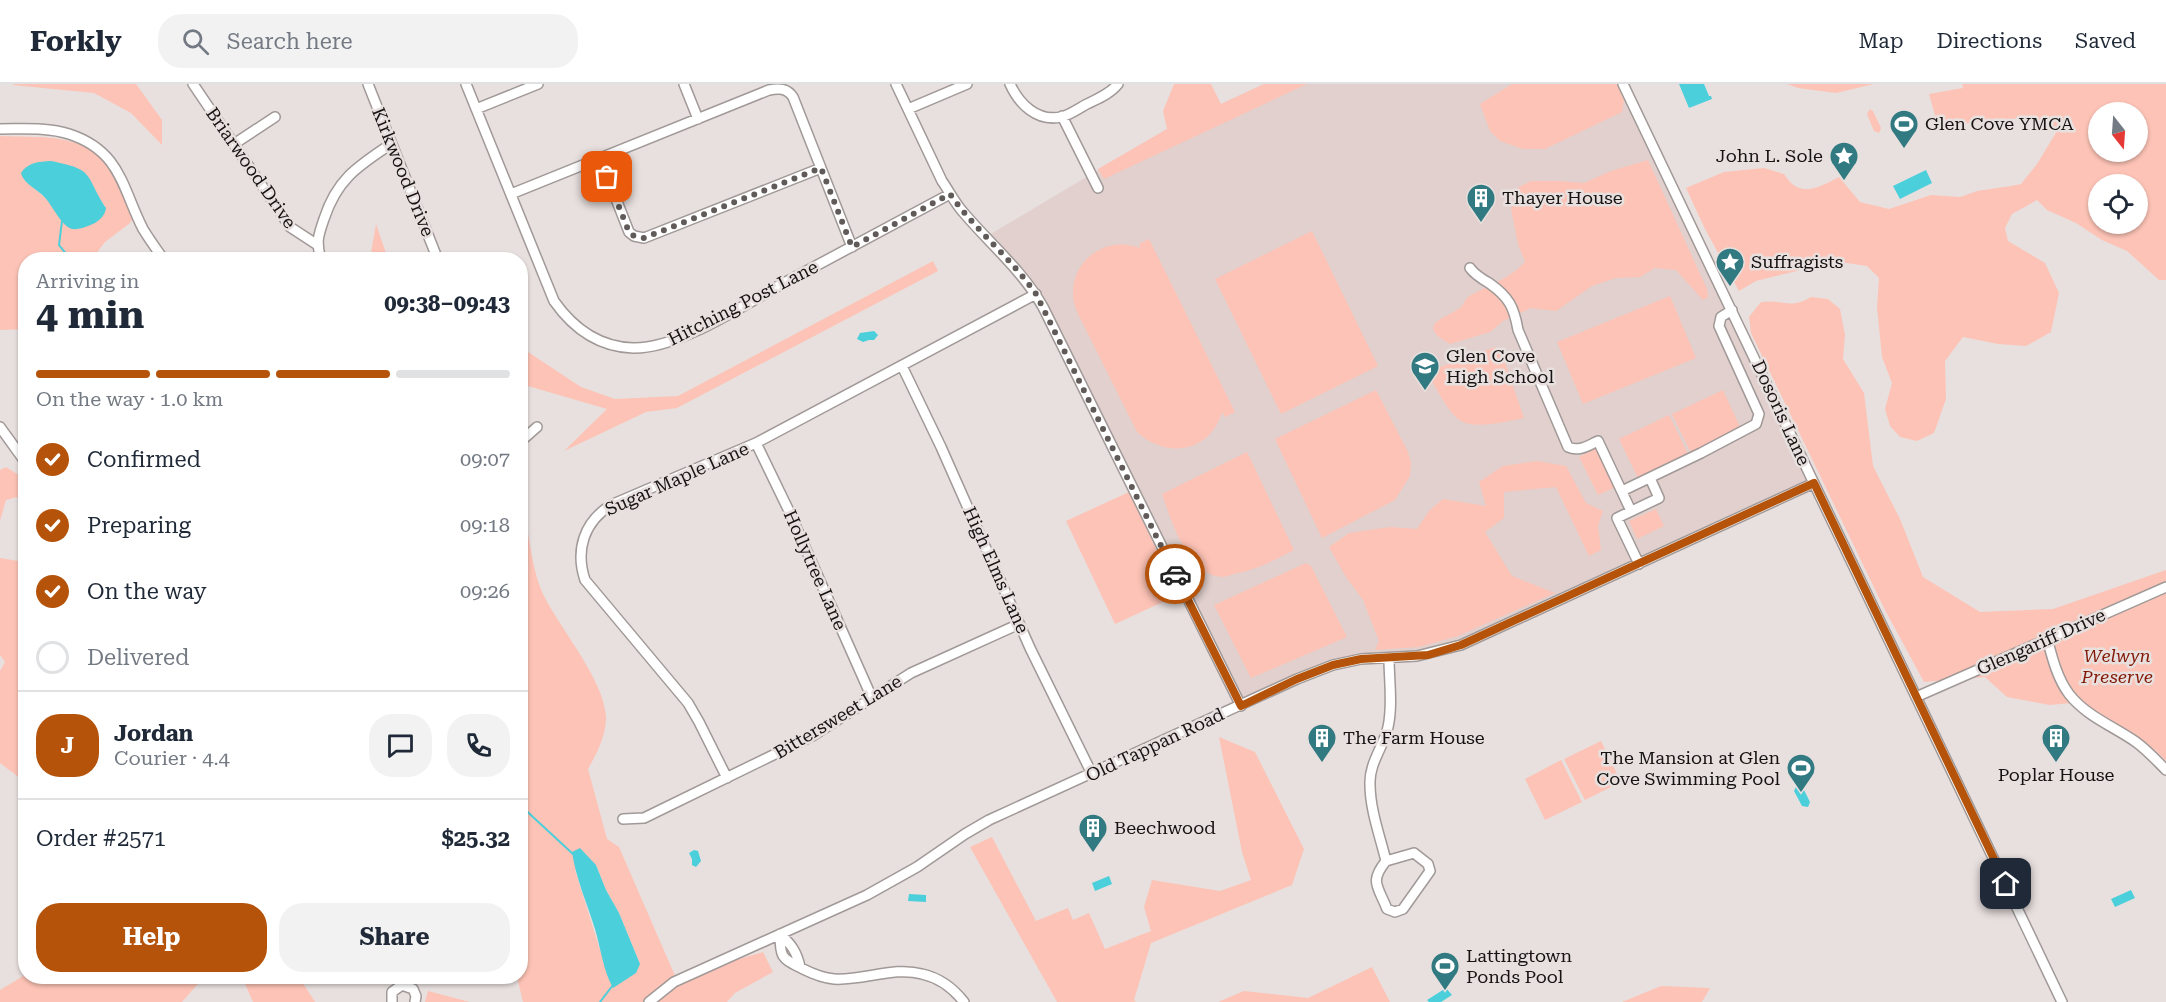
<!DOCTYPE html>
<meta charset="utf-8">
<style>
body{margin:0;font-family:"Roboto Serif",serif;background:#f2f2f3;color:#1f2937;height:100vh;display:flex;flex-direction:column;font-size:22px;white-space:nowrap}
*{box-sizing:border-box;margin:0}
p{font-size:20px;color:#747a83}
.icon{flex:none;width:33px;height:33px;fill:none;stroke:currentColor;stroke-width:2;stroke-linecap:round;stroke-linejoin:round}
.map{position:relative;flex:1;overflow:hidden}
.sheet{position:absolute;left:18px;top:168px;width:510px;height:732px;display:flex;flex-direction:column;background:#fff;border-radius:24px;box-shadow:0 2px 4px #0004}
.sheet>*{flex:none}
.needle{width:39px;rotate:163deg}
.buttons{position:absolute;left:2088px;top:18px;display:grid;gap:12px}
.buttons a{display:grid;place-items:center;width:60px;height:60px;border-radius:50%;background:#fff;box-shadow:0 2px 4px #0004;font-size:30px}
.pin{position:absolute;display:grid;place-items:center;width:51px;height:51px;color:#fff;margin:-26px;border-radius:12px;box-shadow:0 3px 9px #0006}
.courier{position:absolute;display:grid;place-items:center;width:60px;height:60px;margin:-30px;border:4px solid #b45309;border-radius:50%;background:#fff;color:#222;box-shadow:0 2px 8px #0007}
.summary em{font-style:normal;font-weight:700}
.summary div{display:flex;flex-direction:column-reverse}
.summary{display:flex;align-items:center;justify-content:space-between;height:102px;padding:0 18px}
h1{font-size:39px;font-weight:700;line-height:45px}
.bar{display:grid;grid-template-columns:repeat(4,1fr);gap:9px 6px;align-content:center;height:72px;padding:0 18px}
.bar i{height:8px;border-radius:4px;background:#e0e1e3}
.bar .active{background:#b45309}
.bar p{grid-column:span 4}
.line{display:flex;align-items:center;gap:15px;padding:0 18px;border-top:2px solid #e0e1e3}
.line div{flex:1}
.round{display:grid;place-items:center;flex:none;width:63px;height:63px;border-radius:24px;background:#f2f2f3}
ol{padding:0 18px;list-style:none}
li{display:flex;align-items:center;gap:18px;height:66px}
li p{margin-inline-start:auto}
li .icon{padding:6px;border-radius:50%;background:#b45309;color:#fff;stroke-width:4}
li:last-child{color:#747a83}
li i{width:33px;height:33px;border:3px solid #e0e1e3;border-radius:50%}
.cta{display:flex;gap:12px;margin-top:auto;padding:12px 18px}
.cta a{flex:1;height:69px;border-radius:24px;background:#b45309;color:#fff;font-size:24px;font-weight:700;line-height:69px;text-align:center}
.cta a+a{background:#f2f2f3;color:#1f2937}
header{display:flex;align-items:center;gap:36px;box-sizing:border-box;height:84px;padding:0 30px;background:#fff;border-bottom:2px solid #e0e1e3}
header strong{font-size:28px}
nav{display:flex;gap:33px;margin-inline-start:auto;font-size:21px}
.search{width:420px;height:54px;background:#f2f2f3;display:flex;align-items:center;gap:15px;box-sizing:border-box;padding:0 21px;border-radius:24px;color:#747a83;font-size:22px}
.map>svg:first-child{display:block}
.built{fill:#e1d0cd}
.green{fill:#fdc3b6;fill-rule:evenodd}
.water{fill:#4bcfdb}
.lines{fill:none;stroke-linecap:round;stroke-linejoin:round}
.stream{stroke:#4bcfdb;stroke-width:2}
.minor-casing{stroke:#a09997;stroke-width:12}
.minor{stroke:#fff;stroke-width:9}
.done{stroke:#605b59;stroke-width:6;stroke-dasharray:0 10.8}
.route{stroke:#b45309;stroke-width:8}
.labels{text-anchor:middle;stroke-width:5;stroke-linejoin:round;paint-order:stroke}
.poi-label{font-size:18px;fill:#161312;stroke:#e8e0de;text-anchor:start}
.street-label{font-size:18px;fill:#161312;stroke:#e8e0de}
.park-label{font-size:18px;font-style:italic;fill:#821805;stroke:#e8e0de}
</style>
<header>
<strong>Forkly</strong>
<div class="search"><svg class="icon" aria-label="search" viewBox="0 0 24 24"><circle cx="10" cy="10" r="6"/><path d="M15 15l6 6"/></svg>Search here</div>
<nav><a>Map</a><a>Directions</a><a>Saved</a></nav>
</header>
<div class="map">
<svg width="2166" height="918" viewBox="0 0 2166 918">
<rect width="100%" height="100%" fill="#e8e0de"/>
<!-- built -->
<path class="built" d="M 1264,0 L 1617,0 L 1809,398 L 1459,558 L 1420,570 L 1336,576 L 1242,617 L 1037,209 L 989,151 L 1167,45 Z"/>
<!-- green -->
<path class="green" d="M 15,0 L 136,0 L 162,36 L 162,61 L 131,29 L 94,9 L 12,1 Z
M 1174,0 L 1211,0 L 1221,20 L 1264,0 L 1307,0 L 1104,95 L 1098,85 L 1167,45 L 1163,27 Z
M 1512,0 L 1617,0 L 1624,15 L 1622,28 L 1545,65 L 1523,65 L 1500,57 L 1490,47 L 1480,20 Z
M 1787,0 L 1874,0 L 1836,9 L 1798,4 Z
M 1962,0 L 2166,0 L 2166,196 L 2159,196 L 2127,167 L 2102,156 L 2076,139 L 2047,126 L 2037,116 L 2012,130 L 2005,144 L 2008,157 L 2045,179 L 2059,209 L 2051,248 L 2026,262 L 1998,260 L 1963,253 L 1945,277 L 1946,315 L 1934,349 L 1917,357 L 1900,353 L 1890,342 L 1885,325 L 1892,299 L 1882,273 L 1877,223 L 1879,194 L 1867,182 L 1819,175 L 1805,185 L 1756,197 L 1739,207 L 1705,145 L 1686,104 L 1724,88 L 1764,84 L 1784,90 C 1799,115 1818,104 1839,93 L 1860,118 L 1889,125 L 1931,111 L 1960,113 L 1977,107 L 2011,102 L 2021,100 L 2037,80 L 2057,47 L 2022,34 L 1938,42 L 1929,10 L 1963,4 ZM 2098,28 L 2138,28 L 2138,68 L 2098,68 ZM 2098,100 L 2138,100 L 2138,140 L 2098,140 Z
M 1870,25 L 1873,27 L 1881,44 L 1879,49 L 1874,47 L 1867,30 Z
M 0,52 C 52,54 91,47 120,100 C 126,110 129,123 133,134 L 130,139 L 105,158 L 92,175 L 26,176 L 25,245 L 0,246 ZM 23,95 L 102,118 L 106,124 L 62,137 L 47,115 Z
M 1648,76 L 1707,205 L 1708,213 L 1703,216 L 1676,186 L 1655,184 L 1640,193 L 1616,194 L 1592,202 L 1556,227 L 1531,224 L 1503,237 L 1490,248 L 1450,260 C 1414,240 1445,235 1460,224 C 1463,221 1465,216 1468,213 C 1473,209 1480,207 1485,204 C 1500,196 1513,191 1525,178 L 1518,160 L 1511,125 L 1517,104 L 1531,97 L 1560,97 L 1584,99 L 1611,87 Z
M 376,140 L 388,175 L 370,175 Z
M 1312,147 L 1378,282 L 1281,330 L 1215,195 Z
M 1149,155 L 1235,328 L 1225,333 L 1222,328 C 1210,369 1166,375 1137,348 L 1077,228 C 1060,188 1099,148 1140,164 L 1139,160 Z
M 933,177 L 938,187 L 677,324 L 646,328 L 564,367 L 607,325 L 521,300 L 520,265 L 522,264 L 581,303 L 615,315 L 678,312 Z
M 1670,212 L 1696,274 L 1583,320 L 1557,258 Z
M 1811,213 L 1828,215 L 1840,225 L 1845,251 L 1843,275 L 1864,309 L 1873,382 L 1900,435 L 1923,493 L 1980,528 L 2053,525 L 2166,486 L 2166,677 L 2155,666 L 2081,618 L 2050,621 L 2007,613 L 1985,593 L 1924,598 L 1885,526 L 1751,249 L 1749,233 L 1761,218 C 1784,215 1789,226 1811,213 Z
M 1495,263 L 1500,264 L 1524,334 C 1508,337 1478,345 1463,338 C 1449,332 1435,301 1427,288 Z
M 1376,306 L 1408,368 L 1411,379 L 1410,392 L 1395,416 L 1322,454 L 1275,355 Z
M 1723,306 L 1741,345 L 1691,369 L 1672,330 Z
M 1669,331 L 1688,370 L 1638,394 L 1619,355 Z
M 1597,364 L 1616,403 L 1598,411 L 1579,373 Z
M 1247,368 L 1294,466 C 1273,477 1258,485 1234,490 C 1230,491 1225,493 1221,493 C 1187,490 1171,436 1162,410 Z
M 1537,377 L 1566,382 L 1586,419 L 1603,427 L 1598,442 L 1601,466 L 1589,472 L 1556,403 L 1504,408 L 1504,434 L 1485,448 L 1512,492 L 1555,509 L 1458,552 L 1419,563 L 1375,566 L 1379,557 L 1363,516 L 1346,493 L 1329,463 L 1349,449 L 1390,443 L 1417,445 L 1429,427 L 1443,415 L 1486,422 L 1479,398 L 1503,382 Z
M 6,383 L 25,395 L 25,423 L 17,413 L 6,416 L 0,437 L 0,386 Z
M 1129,408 L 1178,511 L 1115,540 L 1066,437 Z
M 1656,425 L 1664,442 L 1637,455 L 1629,437 Z
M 520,438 L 526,438 C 531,463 533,491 545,514 C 562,547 604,596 606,633 C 606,652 597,669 588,685 L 607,755 L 619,763 L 676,894 L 763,868 L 773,888 L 735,909 L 727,918 L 523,918 L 517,893 L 520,892 ZM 596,781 L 606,806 L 619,829 L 640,880 L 601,869 L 575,786 Z
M 0,474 L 18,477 L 25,484 L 25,698 L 0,679 L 0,587 L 5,578 L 0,571 Z
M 1306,479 L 1311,482 L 1347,553 L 1251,594 L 1214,521 Z
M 1219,653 L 1255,668 L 1304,765 L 1292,801 L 1151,859 L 1134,916 L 1136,918 L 1057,918 L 970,763 L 992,753 L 1036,837 L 1068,824 L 1073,836 L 1089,829 L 1105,865 L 1151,847 L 1144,823 L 1152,796 L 1220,807 L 1251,796 L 1242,768 Z
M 1601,657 L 1621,698 L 1585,716 L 1564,675 Z
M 1561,676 L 1582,718 L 1545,736 L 1525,695 Z
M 1372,883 L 1390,918 L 1218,918 L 1244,907 L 1308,914 Z
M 25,891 L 26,892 L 204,893 L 182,918 L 0,918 L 0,906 Z
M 242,893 L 299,893 L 315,918 L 253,918 Z
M 1661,902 L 1662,902 L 1710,904 L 1702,918 L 1622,918 Z
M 428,907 L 470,918 L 425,918 Z"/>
<!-- water -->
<path class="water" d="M 1679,0 L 1704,0 L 1709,12 L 1711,12 L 1712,15 L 1689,24 Z
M 51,77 C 96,86 84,90 106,124 C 105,131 101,135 95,139 C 89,142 79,146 72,145 C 62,142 54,125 47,116 C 40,106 24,101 21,89 C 28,78 38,78 51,77 Z
M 1926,86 L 1932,99 L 1900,115 L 1893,102 Z
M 874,247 L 878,251 L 874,256 L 869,256 L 863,258 L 857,255 L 860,249 Z
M 1797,701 L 1802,702 L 1810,718 L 1808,723 L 1802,722 L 1794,707 Z
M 580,764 L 596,781 L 606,806 L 619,829 L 640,880 L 636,889 L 613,904 C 603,886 601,865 595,845 C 587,819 576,795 572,768 Z
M 694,766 L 698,767 L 701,777 L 696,783 L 692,781 L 692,775 L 689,769 Z
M 1109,792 L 1112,800 L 1095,807 L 1092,799 Z
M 2131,806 L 2135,814 L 2115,823 L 2111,815 Z
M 909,810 L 926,811 L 926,818 L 908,817 Z
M 1446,904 L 1452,911 L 1441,918 L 1429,918 L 1427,916 Z"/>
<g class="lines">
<!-- stream -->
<path class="stream" d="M 62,137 L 59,161 L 71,176
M 520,721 L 573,770
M 600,918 L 613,901"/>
<!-- minor casing -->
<g class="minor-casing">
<path id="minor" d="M 193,0 L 290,143 L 316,160
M 368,0 L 438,176
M 466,0 L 554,217 C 573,244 599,263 633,264 C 678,265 742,222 782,200 C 838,170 894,140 950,110
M 684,0 L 698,35
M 896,0 L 942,97 C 949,107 955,119 963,128 C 990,160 1022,186 1043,223 L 1241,622
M 1010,0 C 1019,20 1037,38 1061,33 C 1070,31 1079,24 1087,20 C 1097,15 1110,10 1118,0
M 1623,0 L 2062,918
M 476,25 L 538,0
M 908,25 L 967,0
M 1062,32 L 1098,104
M 0,45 C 23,45 48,43 69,50 C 121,67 122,104 143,145 C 149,155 157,166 164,176
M 234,60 L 275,33
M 600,74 L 629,148 L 634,152 L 644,154 L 821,84
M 511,110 L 769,6 C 779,4 787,4 793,13 L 852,163
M 321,176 C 316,158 318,152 324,135 C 337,95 358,82 391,60
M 1470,184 C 1475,191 1482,195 1489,199 C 1509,213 1514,223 1518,246 L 1568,363 C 1579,368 1587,362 1598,357 L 1631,427
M 902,282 L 941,363 L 1030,564 L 1092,690
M 0,343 L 26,379
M 520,358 L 537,343
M 756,359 L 788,425 L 872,614
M 1622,407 L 1701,369 L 1756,340 L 1759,330 L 1719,242 L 1721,233 L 1732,226
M 1639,480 L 1617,434 L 1659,414 L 1650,394
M 2047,554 C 2052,573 2057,594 2069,610 C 2086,632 2113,642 2136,658 C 2147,666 2156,676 2166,686
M 1916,613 L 2166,503
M 727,694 L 699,638 L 688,619 L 585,496 C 575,466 584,438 611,421 L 756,359 L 1036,210
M 623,735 L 644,734 L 814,651 L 911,589 L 1019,540
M 1386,777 L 1414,769 L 1428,780 L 1430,787 L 1403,825 L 1395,828 L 1387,825 C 1378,802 1369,798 1386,777 C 1380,752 1370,726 1370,700 C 1369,679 1384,662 1388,643 C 1393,621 1389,596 1389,574
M 780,850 C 780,875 782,874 803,885 C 813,890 823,894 834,895 C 863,897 894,882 922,890 C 940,894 953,904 964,918
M 780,850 C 791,860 797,868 800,883
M 392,918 L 392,908 L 402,901 L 413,905 L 416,912 L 415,918
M 649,918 L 674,898 L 867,811 L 917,783 L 965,750 L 989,736 L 1297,595 L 1333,581 L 1361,575 L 1417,572 L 1461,561 L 1814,399"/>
</g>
<!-- minor -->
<use href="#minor" class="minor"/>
</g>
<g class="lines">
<!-- done -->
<path class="done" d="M 607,93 L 629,148 L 634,152 L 644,154 L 821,84 L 852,163 L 950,110 C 975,146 1011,174 1036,210 L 1175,490"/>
<!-- route -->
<path class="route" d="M 1175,490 L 1241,622 L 1297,595 L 1333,581 L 1361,575 L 1428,571 L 1461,561 L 1814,399 L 2006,800"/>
</g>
<!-- icons -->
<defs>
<g id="stadium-pin" transform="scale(1.5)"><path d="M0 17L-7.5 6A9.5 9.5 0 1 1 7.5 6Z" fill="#327a81" stroke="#e8e0de"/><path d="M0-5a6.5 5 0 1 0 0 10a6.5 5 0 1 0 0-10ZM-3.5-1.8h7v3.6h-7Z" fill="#fff"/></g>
<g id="sight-pin" transform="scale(1.5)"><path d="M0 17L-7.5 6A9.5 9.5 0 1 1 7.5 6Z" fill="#327a81" stroke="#e8e0de"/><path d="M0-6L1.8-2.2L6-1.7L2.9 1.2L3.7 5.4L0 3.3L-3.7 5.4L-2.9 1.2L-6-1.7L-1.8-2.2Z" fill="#fff"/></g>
<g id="building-pin" transform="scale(1.5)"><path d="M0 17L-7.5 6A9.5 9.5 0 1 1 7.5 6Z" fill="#327a81" stroke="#e8e0de"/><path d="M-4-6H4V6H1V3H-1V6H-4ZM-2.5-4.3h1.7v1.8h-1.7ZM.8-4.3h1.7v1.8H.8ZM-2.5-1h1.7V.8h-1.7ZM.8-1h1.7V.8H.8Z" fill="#fff"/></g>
<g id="school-pin" transform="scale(1.5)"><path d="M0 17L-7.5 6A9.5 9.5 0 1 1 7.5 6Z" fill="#327a81" stroke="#e8e0de"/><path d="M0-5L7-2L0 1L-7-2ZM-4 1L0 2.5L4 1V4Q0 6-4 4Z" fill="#fff"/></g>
</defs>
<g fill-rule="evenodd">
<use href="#stadium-pin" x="1904" y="40"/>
<use href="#sight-pin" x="1844" y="72"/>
<use href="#building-pin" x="1481" y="114"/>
<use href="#sight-pin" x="1730" y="178"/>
<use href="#school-pin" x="1425" y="282"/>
<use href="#building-pin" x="1322" y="654"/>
<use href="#building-pin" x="2056" y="654"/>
<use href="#stadium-pin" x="1801" y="684"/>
<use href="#building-pin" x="1093" y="744"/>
<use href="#stadium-pin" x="1445" y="882"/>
</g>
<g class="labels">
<!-- poi labels -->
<g class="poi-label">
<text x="1925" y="46">Glen Cove YMCA</text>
<text x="1823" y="78" text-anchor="end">John L. Sole</text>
<text x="1502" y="120">Thayer House</text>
<text x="1751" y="184">Suffragists</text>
<text x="1446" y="278">Glen Cove<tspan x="1446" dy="21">High School</tspan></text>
<text x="1343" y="660">The Farm House</text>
<text x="1780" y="680" text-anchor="end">The Mansion at Glen<tspan x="1780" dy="21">Cove Swimming Pool</tspan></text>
<text x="2056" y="697" text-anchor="middle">Poplar House</text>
<text x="1114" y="750">Beechwood</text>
<text x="1466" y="878">Lattingtown<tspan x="1466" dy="21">Ponds Pool</tspan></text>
</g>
<!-- street labels -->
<g class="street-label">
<text transform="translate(251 84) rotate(55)" y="6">Briarwood Drive</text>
<text transform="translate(403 88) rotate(68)" y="6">Kirkwood Drive</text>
<text transform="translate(743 219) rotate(-27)" y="6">Hitching Post Lane</text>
<text transform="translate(1781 329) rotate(65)" y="6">Dosoris Lane</text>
<text transform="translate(677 395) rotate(-24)" y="6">Sugar Maple Lane</text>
<text transform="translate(815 486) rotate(66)" y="6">Hollytree Lane</text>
<text transform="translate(996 486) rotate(66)" y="6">High Elms Lane</text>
<text transform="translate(2041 558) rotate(-24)" y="6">Glengariff Drive</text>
<text transform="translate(838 633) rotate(-31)" y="6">Bittersweet Lane</text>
<text transform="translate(1155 661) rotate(-25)" y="6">Old Tappan Road</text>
</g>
<!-- park labels -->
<g class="park-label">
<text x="2117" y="578">Welwyn<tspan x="2117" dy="21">Preserve</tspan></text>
</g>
</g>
</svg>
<div class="buttons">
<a><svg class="needle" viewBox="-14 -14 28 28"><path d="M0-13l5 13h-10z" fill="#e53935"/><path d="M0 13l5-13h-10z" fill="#747a83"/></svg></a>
<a><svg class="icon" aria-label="locate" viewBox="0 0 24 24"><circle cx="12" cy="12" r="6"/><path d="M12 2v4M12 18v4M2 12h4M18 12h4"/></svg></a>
</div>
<div class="pin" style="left:607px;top:93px;background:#ea580c"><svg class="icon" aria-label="bag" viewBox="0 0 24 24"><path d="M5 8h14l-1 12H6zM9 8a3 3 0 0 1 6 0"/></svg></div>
<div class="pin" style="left:2006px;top:800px;background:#1f2937"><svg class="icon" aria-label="home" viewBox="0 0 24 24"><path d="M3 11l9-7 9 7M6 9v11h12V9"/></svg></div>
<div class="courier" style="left:1175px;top:490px"><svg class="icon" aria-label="car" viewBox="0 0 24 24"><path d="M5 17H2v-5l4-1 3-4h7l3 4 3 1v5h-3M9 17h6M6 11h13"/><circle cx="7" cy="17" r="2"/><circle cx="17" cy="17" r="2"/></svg></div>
<section class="sheet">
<div class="summary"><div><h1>4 min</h1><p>Arriving in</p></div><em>09:38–09:43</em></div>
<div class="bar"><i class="active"></i><i class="active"></i><i class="active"></i><i></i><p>On the way · 1.0 km</p></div>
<ol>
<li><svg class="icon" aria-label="check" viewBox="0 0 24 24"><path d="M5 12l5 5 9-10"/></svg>Confirmed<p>09:07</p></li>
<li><svg class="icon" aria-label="check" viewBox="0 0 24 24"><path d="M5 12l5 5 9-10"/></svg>Preparing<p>09:18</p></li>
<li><svg class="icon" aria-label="check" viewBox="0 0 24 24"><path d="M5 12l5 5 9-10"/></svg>On the way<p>09:26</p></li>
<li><i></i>Delivered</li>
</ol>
<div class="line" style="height:108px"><b class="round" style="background:#b45309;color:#fff">J</b><div><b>Jordan</b><p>Courier · 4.4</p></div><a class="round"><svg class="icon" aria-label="chat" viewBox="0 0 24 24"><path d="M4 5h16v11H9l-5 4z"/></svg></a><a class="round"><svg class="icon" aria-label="phone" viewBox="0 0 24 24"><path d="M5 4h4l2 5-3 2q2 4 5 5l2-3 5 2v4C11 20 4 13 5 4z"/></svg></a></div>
<div class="line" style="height:78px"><div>Order #2571</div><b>$25.32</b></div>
<div class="cta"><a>Help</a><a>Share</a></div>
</section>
</div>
